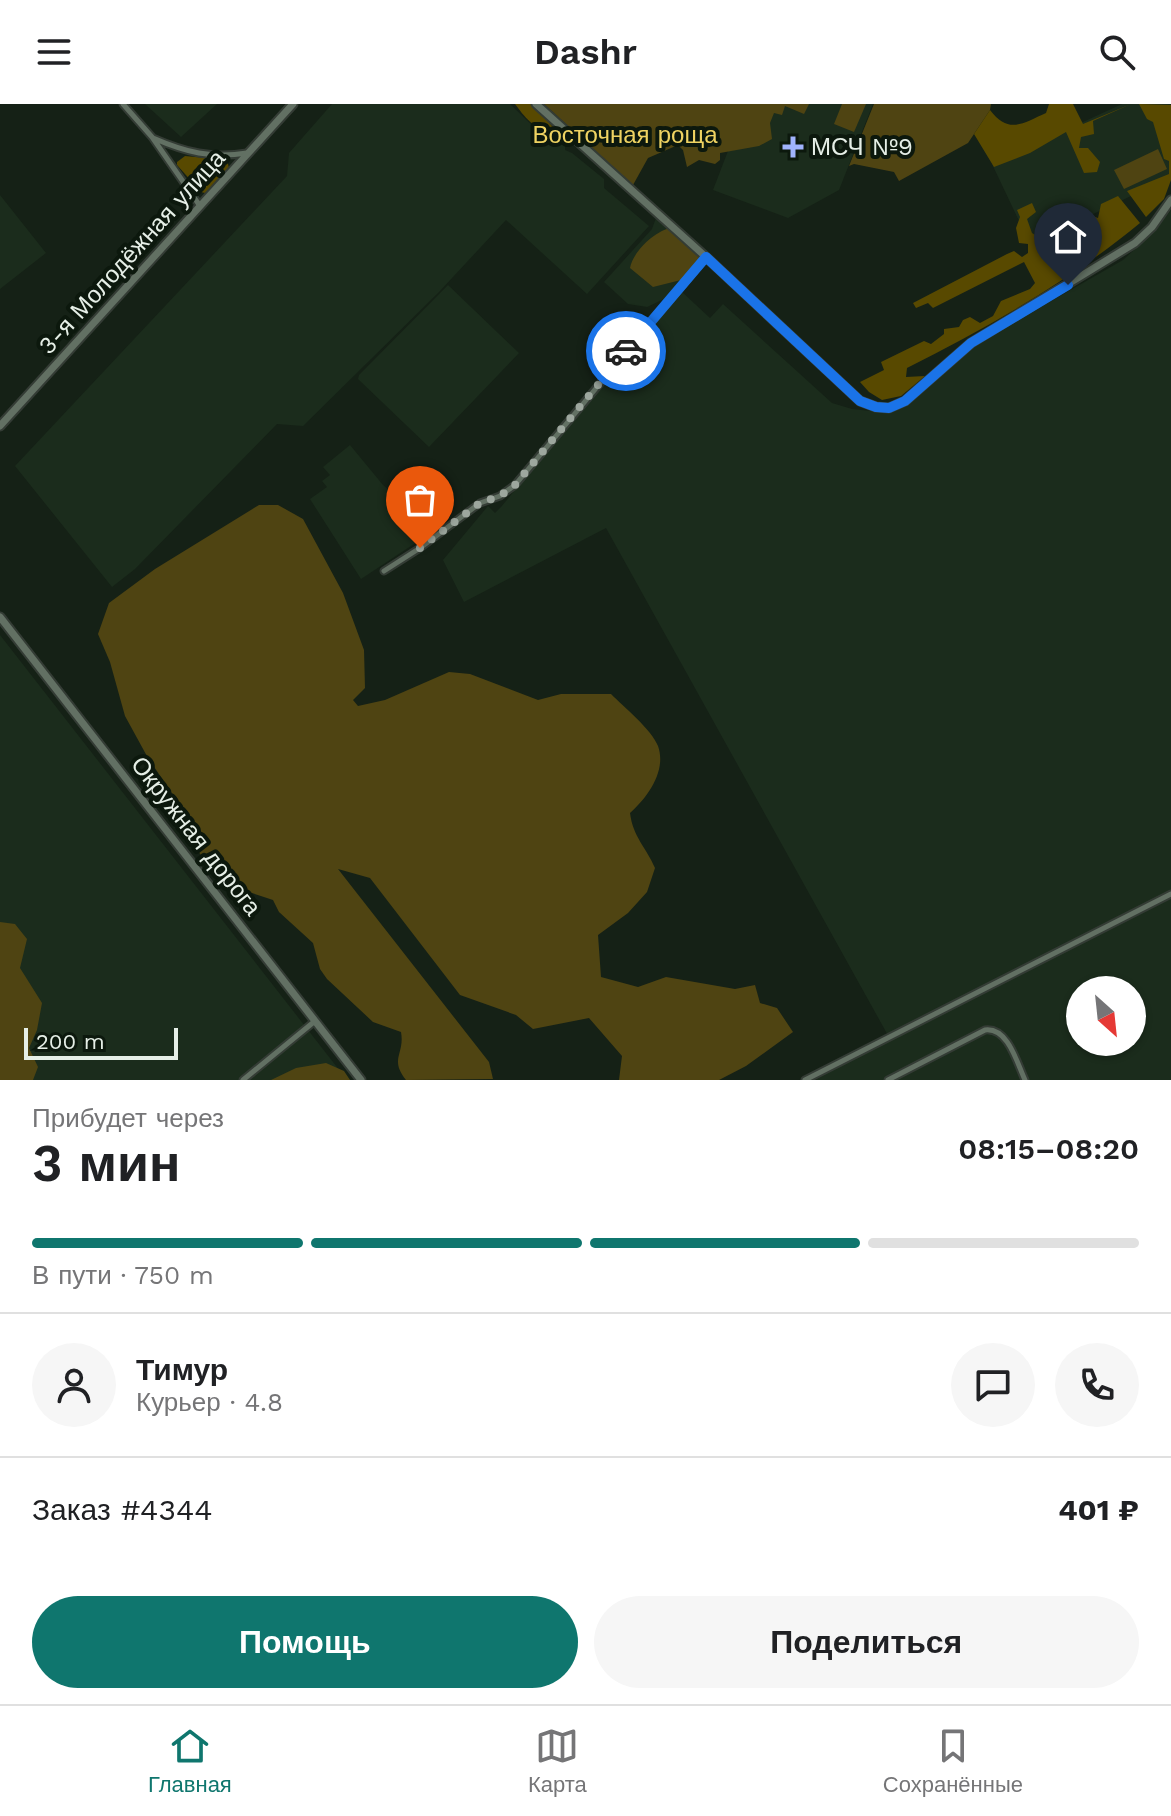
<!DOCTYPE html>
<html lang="ru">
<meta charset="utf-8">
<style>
body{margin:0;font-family:"Work Sans",sans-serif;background:#f6f6f6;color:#202124;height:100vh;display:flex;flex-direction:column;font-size:30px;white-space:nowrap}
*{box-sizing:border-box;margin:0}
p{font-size:26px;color:#757577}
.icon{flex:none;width:44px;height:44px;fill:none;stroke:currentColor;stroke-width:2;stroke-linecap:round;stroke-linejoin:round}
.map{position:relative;height:976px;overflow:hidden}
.side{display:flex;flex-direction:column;background:#fff;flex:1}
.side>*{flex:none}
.needle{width:52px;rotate:153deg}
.controls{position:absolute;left:1066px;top:872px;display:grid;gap:16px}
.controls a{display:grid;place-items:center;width:80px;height:80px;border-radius:50%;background:#fff;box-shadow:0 2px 6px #0004;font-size:40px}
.scale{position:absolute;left:24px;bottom:20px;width:154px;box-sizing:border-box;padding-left:8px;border:4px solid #e6efe7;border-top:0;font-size:22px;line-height:28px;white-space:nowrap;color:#e6efe7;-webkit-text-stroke:6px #0c180d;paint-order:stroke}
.pin{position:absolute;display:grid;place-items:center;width:68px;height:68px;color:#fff;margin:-82px -34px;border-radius:50% 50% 50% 0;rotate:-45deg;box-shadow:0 0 8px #0007}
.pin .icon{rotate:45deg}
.courier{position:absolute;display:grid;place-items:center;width:80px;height:80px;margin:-40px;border:6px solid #1a73e8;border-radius:50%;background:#fff;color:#222;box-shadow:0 2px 10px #0007}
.head em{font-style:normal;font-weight:600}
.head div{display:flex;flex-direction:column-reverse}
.head{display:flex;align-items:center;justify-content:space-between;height:136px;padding:0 32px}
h1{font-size:52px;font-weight:600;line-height:60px}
.bar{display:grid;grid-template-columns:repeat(4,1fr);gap:12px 8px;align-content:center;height:96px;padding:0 32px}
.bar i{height:10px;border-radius:6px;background:#e0e0e0}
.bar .active{background:#0f766e}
.bar p{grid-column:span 4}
.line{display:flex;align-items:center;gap:20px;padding:0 32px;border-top:2px solid #e0e0e0}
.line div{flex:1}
.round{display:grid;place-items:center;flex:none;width:84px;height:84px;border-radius:42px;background:#f6f6f6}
.button{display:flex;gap:16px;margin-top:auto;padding:16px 32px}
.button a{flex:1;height:92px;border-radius:48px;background:#0f766e;color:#fff;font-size:32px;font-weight:600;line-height:92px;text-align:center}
.button a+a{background:#f6f6f6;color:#202124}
header{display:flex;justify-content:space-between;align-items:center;height:104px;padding:0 32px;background:#fff;font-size:36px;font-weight:600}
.tab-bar{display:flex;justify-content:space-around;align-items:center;height:112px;border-top:2px solid #e0e0e0;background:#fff;font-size:22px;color:#757577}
.tab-bar a{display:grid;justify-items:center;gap:4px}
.tab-bar .active{color:#0f766e}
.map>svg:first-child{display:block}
.built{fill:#1b2c1c;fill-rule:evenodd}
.green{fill:#4f4412}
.forest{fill:#584900}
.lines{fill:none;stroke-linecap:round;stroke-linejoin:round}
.minor-casing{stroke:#343c35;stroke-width:9}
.secondary-casing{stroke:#343c35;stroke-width:11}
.minor{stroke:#627063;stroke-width:5}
.secondary{stroke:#627063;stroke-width:7}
.done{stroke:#9da79e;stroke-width:8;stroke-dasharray:0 14.4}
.route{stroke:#1a73e8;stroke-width:10}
.poi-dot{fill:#a0b3fd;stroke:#0c180d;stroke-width:3}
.labels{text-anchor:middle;stroke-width:8;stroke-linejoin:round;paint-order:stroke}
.park-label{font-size:24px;fill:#efd362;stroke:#0c180d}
.poi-label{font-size:24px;fill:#e6efe7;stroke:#0c180d;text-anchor:start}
.street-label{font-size:24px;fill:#e6efe7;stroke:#0c180d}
</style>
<header><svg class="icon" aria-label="menu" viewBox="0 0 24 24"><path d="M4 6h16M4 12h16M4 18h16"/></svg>Dashr<svg class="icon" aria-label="search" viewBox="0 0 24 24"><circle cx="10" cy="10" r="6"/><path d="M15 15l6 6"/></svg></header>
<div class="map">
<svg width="1171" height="976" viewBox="0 0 1171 976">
<rect width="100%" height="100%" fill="#152116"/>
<!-- built -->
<path class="built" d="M 145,0 L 217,0 L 181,33 Z
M 332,0 L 510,0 L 538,27 L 551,25 L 565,39 L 565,46 L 572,49 L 604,75 L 604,84 L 649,122 L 587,190 L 506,116 L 439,188 L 303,322 L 277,320 L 135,465 L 112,483 L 15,362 L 287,72 L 289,49 Z
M 746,0 L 873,0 L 839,86 L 788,114 L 713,86 Z
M 1122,0 L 1171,0 L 1171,73 L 1030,140 L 992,60 Z
M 0,91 L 46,149 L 0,185 Z
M 1171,106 L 1171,976 L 815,976 L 890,935 L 606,424 L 464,498 L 443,456 L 488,402 L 495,409 L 501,403 L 681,187 L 710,214 L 723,200 L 832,299 L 852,305 L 889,309 L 905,301 L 980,238 L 1123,156 L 1155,127 ZM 1080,886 L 1132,886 L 1132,938 L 1080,938 Z
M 656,114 L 702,155 L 664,195 L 647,203 L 628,200 L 604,178 L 652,125 Z
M 448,181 L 519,249 L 429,343 L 358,275 L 359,271 Z
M 350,341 L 383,381 L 410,404 L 402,411 L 426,432 L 361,475 L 310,395 L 327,383 L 322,377 L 330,371 L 323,363 Z
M 0,531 L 347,976 L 0,976 Z"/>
<!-- green -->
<path class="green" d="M 544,0 L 809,0 L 804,10 L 785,2 L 782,11 L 774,9 L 770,19 L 772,35 L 759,42 L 720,49 L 720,56 L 715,60 L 699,56 L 687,63 L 683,46 L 678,41 L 648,54 L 633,81 Z
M 842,0 L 866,0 L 854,28 L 834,20 Z
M 874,0 L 991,0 L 990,6 L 968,39 L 899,77 L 894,68 L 854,60 L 849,62 Z
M 1158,45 L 1167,65 L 1124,85 L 1114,66 Z
M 671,124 L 702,154 L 685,175 L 653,183 L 630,164 C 633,148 654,127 671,124 Z
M 259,401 L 278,401 L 303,415 L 343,489 L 364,546 L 365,584 L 353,596 L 358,602 L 385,596 L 449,568 L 470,570 L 538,596 L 561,590 L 611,590 C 623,602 652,626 658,642 C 667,667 647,694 630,709 C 633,733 646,743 655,764 L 647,788 L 628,809 L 598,831 L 601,873 L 638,883 L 666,873 L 735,885 L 755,881 L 760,899 L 777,904 L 793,928 L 746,962 L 719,976 L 619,976 L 622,952 L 589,914 L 533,925 L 516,911 L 460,891 L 370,774 L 338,765 L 489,958 L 493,975 L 406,976 C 389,955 405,950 401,928 L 373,918 L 327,875 L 320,865 L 313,839 L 279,808 L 273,796 L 252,789 L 237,793 L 232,789 L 231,783 L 237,774 L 231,765 L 218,765 L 206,759 L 174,710 L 174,692 L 148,654 L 125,612 L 110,558 L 98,530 L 109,499 L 155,465 Z
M 0,818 L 15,820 L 27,835 L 20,864 L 42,899 L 37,926 L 29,944 L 38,963 L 33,976 L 0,976 Z
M 326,959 L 344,967 L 350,976 L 271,976 L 296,964 Z"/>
<!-- forest -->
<path class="forest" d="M 515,0 L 533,0 L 553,23 L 550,26 C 534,26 524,12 515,0 Z
M 1049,0 L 1073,0 L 1083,20 L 1131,0 L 1093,17 L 1094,30 L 1081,33 L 1079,44 L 1088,44 L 1100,58 L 1097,68 L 1084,69 L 1066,28 L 1030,49 L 994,63 L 974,30 L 990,6 C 1009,31 1023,19 1046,9 Z
M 1139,0 L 1171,1 L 1171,76 L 1164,95 L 1146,113 L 1127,87 L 1169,70 L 1169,57 L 1164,55 L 1153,18 L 1147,15 Z
M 185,52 L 227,56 L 229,64 L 205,89 L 201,88 L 177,61 L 177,58 Z
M 1118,92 L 1140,119 C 1070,177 988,223 907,264 L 906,273 L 925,272 L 901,292 L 882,296 L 869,288 L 860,278 L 884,266 L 881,258 L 924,237 L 931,240 L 944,230 L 944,225 L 959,223 L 963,216 L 970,213 L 980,219 L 993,212 L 1001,197 L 1030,185 L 1035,179 L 1024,158 L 933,204 L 928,199 L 916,204 L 913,199 L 1007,150 L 1014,147 L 1022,153 L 1028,149 L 1028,140 L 1019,139 L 1016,124 L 1020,113 L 1017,106 L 1032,99 L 1036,108 L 1027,115 L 1032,129 L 1040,134 L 1050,127 L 1055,130 L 1069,123 L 1076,110 L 1082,117 L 1093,112 L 1098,114 L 1101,100 Z"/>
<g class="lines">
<!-- minor casing -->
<g class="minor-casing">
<path id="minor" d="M 123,0 L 152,33 L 200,102
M 153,34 C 185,48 212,55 247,49
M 384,467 L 420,444 L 480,399 L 500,392 L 515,381 L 706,153
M 243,976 L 315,917
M 805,976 L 1171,790
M 888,976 L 985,926 C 1008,923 1017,959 1025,976"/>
</g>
<!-- secondary casing -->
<g class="secondary-casing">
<path id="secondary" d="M 536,0 L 706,153 L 860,297 L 876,303 L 889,304 L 905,297 L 971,239 L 1135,139 L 1152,123 L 1171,96
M 0,322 L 293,0
M 0,513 L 361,976"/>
</g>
<!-- minor -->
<use href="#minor" class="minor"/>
<!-- secondary -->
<use href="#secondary" class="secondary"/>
</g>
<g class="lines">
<!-- done -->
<path class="done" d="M 420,444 L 480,399 L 500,392 L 515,381 L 626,247"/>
<!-- route -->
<path class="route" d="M 626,247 L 706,153 L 860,297 L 876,303 L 889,304 L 905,297 L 971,239 L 1068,181"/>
</g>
<!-- markers -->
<path class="poi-dot" d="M789 31h8v8h8v8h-8v8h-8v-8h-8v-8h8z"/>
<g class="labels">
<!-- park labels -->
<g class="park-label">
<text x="625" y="39">Восточная роща</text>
</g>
<!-- poi labels -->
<g class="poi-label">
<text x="811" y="51">МСЧ №9</text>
</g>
<!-- street labels -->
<g class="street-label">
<text transform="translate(132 148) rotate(-48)" y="8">3-я Молодёжная улица</text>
<text transform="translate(196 732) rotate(52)" y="8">Окружная дорога</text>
</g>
</g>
</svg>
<div class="controls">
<a><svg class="needle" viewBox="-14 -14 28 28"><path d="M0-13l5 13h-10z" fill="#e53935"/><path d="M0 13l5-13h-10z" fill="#757577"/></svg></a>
</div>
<div class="scale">200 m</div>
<div class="pin" style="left:420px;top:444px;background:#ea580c"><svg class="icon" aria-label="bag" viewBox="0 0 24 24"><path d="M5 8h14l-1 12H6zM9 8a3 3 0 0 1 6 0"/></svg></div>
<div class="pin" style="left:1068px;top:181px;background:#1f2937"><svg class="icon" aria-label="home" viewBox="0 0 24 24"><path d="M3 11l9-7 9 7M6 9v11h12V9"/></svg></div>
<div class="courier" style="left:626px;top:247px"><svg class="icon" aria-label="car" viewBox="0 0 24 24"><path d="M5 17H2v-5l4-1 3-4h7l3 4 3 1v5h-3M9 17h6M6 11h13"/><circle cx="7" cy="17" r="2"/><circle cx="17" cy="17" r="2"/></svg></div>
</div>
<section class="side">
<div class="head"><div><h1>3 мин</h1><p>Прибудет через</p></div><em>08:15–08:20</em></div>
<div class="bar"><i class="active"></i><i class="active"></i><i class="active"></i><i></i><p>В пути · 750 m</p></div>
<div class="line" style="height:144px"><a class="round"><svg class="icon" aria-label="person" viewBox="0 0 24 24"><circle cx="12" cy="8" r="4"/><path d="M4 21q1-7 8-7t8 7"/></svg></a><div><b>Тимур</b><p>Курьер · 4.8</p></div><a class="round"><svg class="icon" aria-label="chat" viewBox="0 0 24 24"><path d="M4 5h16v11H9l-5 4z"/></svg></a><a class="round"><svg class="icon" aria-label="phone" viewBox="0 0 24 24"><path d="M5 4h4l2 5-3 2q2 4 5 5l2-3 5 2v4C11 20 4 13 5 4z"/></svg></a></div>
<div class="line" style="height:104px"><div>Заказ #4344</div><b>401 ₽</b></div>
<div class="button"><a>Помощь</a><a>Поделиться</a></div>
</section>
<nav class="tab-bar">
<a class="active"><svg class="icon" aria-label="home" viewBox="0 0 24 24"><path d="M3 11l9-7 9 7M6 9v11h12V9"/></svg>Главная</a>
<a><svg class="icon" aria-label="map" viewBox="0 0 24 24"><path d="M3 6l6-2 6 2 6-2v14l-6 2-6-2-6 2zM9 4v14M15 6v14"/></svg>Карта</a>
<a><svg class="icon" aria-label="saved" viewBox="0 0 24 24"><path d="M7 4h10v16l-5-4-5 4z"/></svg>Сохранённые</a>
</nav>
